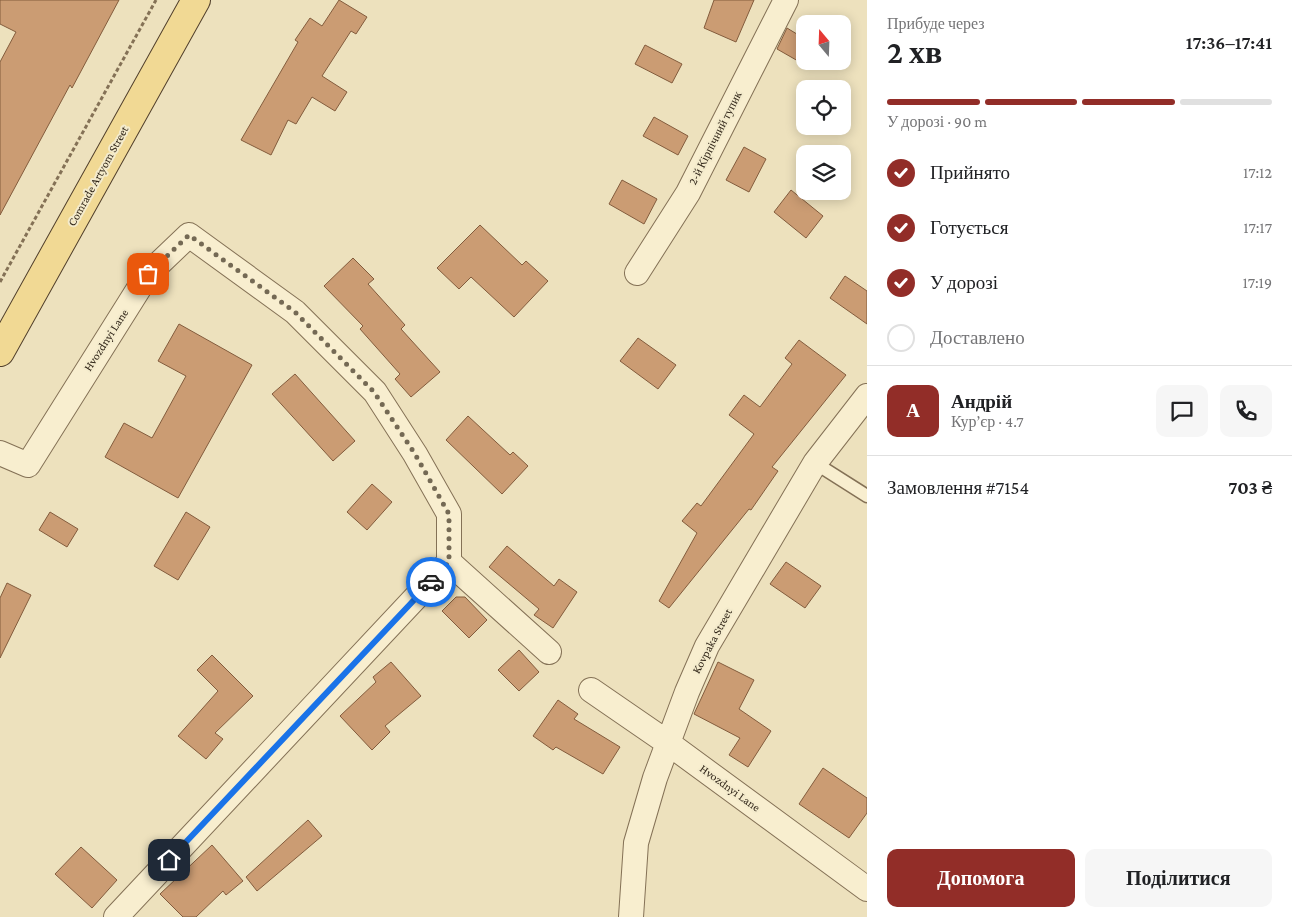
<!DOCTYPE html>
<html lang="uk">
<meta charset="utf-8">
<style>
body{margin:0;font-family:"Crimson Pro",serif;background:#f6f6f6;color:#202124;height:100vh;display:flex;flex-direction:column;font-size:19px;white-space:nowrap}
*{box-sizing:border-box;margin:0}
p{font-size:16px;color:#757577}
.icon{flex:none;width:28px;height:28px;fill:none;stroke:currentColor;stroke-width:2;stroke-linecap:round;stroke-linejoin:round}
.map{position:relative;flex:1;overflow:hidden}
.sheet{display:flex;flex-direction:column;background:#fff;width:425px}
.sheet>*{flex:none}
.needle{width:32px;rotate:341deg}
.tools{position:absolute;left:796px;top:15px;display:grid;gap:10px}
.tools a{display:grid;place-items:center;width:55px;height:55px;border-radius:10px;background:#fff;box-shadow:0 2px 12px #0003;font-size:25px}
.pin{position:absolute;display:grid;place-items:center;width:42px;height:42px;color:#fff;margin:-21px;border-radius:10px;box-shadow:0 2px 8px #0006}
.courier{position:absolute;display:grid;place-items:center;width:50px;height:50px;margin:-25px;border:4px solid #1a73e8;border-radius:50%;background:#fff;color:#222;box-shadow:0 1px 6px #0007}
.headline em{font-style:normal;font-weight:600}
.headline div{display:flex;flex-direction:column-reverse}
.headline{display:flex;align-items:center;justify-content:space-between;height:85px;padding:0 20px}
h1{font-size:32px;font-weight:600;line-height:38px}
.bar{display:grid;grid-template-columns:repeat(4,1fr);gap:8px 5px;align-content:center;height:60px;padding:0 20px}
.bar i{height:6px;border-radius:4px;background:#e0e0e0}
.bar .current{background:#922d28}
.bar p{grid-column:span 4}
.line{display:flex;align-items:center;gap:12px;padding:0 20px;border-top:1px solid #e0e0e0}
.line div{flex:1}
.round{display:grid;place-items:center;flex:none;width:52px;height:52px;border-radius:10px;background:#f6f6f6}
ol{padding:0 20px;list-style:none}
li{display:flex;align-items:center;gap:15px;height:55px}
li p{margin-inline-start:auto}
li .icon{padding:5px;border-radius:50%;background:#922d28;color:#fff;stroke-width:4}
li:last-child{color:#757577}
li i{width:28px;height:28px;border:2px solid #e0e0e0;border-radius:50%}
.primary-button{display:flex;gap:10px;margin-top:auto;padding:10px 20px}
.primary-button a{flex:1;height:58px;border-radius:10px;background:#922d28;color:#fff;font-size:20px;font-weight:600;line-height:58px;text-align:center}
.primary-button a+a{background:#f6f6f6;color:#202124}
main{display:flex;flex:1;min-height:0}
.map>svg:first-child{display:block}
.building{fill:#cb9c73;stroke:#835c3d}
.lines{fill:none;stroke-linecap:round;stroke-linejoin:round}
.lane-casing{stroke:#847156;stroke-width:15}
.street-casing{stroke:#847156;stroke-width:26}
.primary-casing{stroke:#513f2b;stroke-width:30}
.path{stroke:#847156;stroke-width:3;stroke-dasharray:4 2.5;stroke-linecap:butt}
.lane{stroke:#f8eecf;stroke-width:12}
.street{stroke:#f8eecf;stroke-width:24}
.primary{stroke:#f1d994;stroke-width:28}
.done{stroke:#746954;stroke-width:5;stroke-dasharray:0 9}
.route{stroke:#1a73e8;stroke-width:6}
.labels{text-anchor:middle;stroke-width:4;stroke-linejoin:round;paint-order:stroke}
.street-label{font-size:12px;fill:#33281b;stroke:#f4ebcc}
</style>
<main>
<div class="map">
<svg width="867" height="917" viewBox="0 0 867 917">
<rect width="100%" height="100%" fill="#ede1bd"/>
<!-- building -->
<path class="building" d="M 0,0 L 119,0 L 72,88 L 70,85 L 0,215 L 0,62 L 16,32 L 0,24 Z
M 339,0 L 367,17 L 356,34 L 351,31 L 322,76 L 347,92 L 335,111 L 312,97 L 296,124 L 288,120 L 271,155 L 241,140 L 298,42 L 295,40 L 310,18 L 322,26 Z
M 714,0 L 754,0 L 736,42 L 704,28 Z
M 787,28 L 805,39 L 805,65 L 777,49 Z
M 645,45 L 682,64 L 672,83 L 635,64 Z
M 654,117 L 688,136 L 678,155 L 643,136 Z
M 744,147 L 766,159 L 749,192 L 726,180 Z
M 622,180 L 657,199 L 644,224 L 609,204 Z
M 791,190 L 823,216 L 806,238 L 774,212 Z
M 480,225 L 522,265 L 526,261 L 548,281 L 514,317 L 471,277 L 459,289 L 437,268 Z
M 353,258 L 374,279 L 368,284 L 405,325 L 401,329 L 440,372 L 411,397 L 395,379 L 400,374 L 360,329 L 363,326 L 324,286 Z
M 845,276 L 867,291 L 867,324 L 830,298 Z
M 179,324 L 252,365 L 178,498 L 105,457 L 124,423 L 152,438 L 186,376 L 158,361 Z
M 638,338 L 676,365 L 658,389 L 620,361 Z
M 799,340 L 846,375 L 772,467 L 778,471 L 751,510 L 749,509 L 669,608 L 659,601 L 697,533 L 682,521 L 697,503 L 701,506 L 754,434 L 729,415 L 744,395 L 760,407 L 792,364 L 785,358 Z
M 295,374 L 355,441 L 333,461 L 272,394 Z
M 468,416 L 510,455 L 513,452 L 528,466 L 502,494 L 446,440 Z
M 372,484 L 392,502 L 367,530 L 347,512 Z
M 50,512 L 78,529 L 67,547 L 39,530 Z
M 186,512 L 210,527 L 178,580 L 154,566 Z
M 507,546 L 554,586 L 559,579 L 577,592 L 553,628 L 534,615 L 539,609 L 489,567 Z
M 786,562 L 821,586 L 805,608 L 770,584 Z
M 7,583 L 31,595 L 0,658 L 0,598 Z
M 456,597 L 465,597 L 487,620 L 469,638 L 442,611 Z
M 519,650 L 539,672 L 519,691 L 498,670 Z
M 212,655 L 253,696 L 215,733 L 223,739 L 206,759 L 178,736 L 218,691 L 197,670 Z
M 391,662 L 421,696 L 385,726 L 390,732 L 372,750 L 340,716 L 376,682 L 373,677 Z
M 718,662 L 754,680 L 739,709 L 771,731 L 748,767 L 729,755 L 740,738 L 694,714 Z
M 558,700 L 578,714 L 574,719 L 620,747 L 603,774 L 556,747 L 553,750 L 533,736 Z
M 823,768 L 867,798 L 867,813 L 849,838 L 799,804 Z
M 308,820 L 322,836 L 257,891 L 246,877 Z
M 212,845 L 243,881 L 226,895 L 223,891 L 196,917 L 183,917 L 160,894 Z
M 81,847 L 117,880 L 92,908 L 55,874 Z"/>
<g class="lines">
<!-- lane casing -->
<g class="lane-casing">
<path id="lane" d="M 815,463 L 867,496"/>
</g>
<!-- street casing -->
<g class="street-casing">
<path id="street" d="M 637,273 L 688,193 L 786,0
M 0,453 L 28,465 L 148,274 L 189,235 L 295,312 L 375,392 L 415,454 L 449,514 L 449,562 L 549,652
M 591,690 L 668,743 L 867,889
M 116,917 L 449,562
M 631,917 L 636,843 L 655,778 L 687,692 L 707,646 L 815,463 L 867,396"/>
</g>
<!-- primary casing -->
<g class="primary-casing">
<path id="primary" d="M 0,352 L 196,0"/>
</g>
<!-- path -->
<path class="path" d="M 0,282 L 156,0"/>
<!-- lane -->
<use href="#lane" class="lane"/>
<!-- street -->
<use href="#street" class="street"/>
<!-- primary -->
<use href="#primary" class="primary"/>
</g>
<g class="lines">
<!-- done -->
<path class="done" d="M 148,274 L 189,235 L 295,312 L 374,392 L 415,454 L 449,514 L 449,562 L 431,582"/>
<!-- route -->
<path class="route" d="M 169,860 L 431,582"/>
</g>
<g class="labels">
<!-- street labels -->
<g class="street-label">
<text transform="translate(715 138) rotate(-63)" y="4">2-й Кірпічний тупик</text>
<text transform="translate(98 176) rotate(-61)" y="4">Comrade Artyom Street</text>
<text transform="translate(106 340) rotate(-57)" y="4">Hvozdnyi Lane</text>
<text transform="translate(712 641) rotate(-62)" y="4">Kovpaka Street</text>
<text transform="translate(730 788) rotate(36)" y="4">Hvozdnyi Lane</text>
</g>
</g>
</svg>
<div class="tools">
<a><svg class="needle" viewBox="-14 -14 28 28"><path d="M0-13l5 13h-10z" fill="#e53935"/><path d="M0 13l5-13h-10z" fill="#757577"/></svg></a>
<a><svg class="icon" aria-label="locate" viewBox="0 0 24 24"><circle cx="12" cy="12" r="6"/><path d="M12 2v4M12 18v4M2 12h4M18 12h4"/></svg></a>
<a><svg class="icon" aria-label="layers" viewBox="0 0 24 24"><path d="M12 4l9 5-9 5-9-5zM3 14l9 5 9-5"/></svg></a>
</div>
<div class="pin" style="left:148px;top:274px;background:#ea580c"><svg class="icon" aria-label="bag" viewBox="0 0 24 24"><path d="M5 8h14l-1 12H6zM9 8a3 3 0 0 1 6 0"/></svg></div>
<div class="pin" style="left:169px;top:860px;background:#1f2937"><svg class="icon" aria-label="home" viewBox="0 0 24 24"><path d="M3 11l9-7 9 7M6 9v11h12V9"/></svg></div>
<div class="courier" style="left:431px;top:582px"><svg class="icon" aria-label="car" viewBox="0 0 24 24"><path d="M5 17H2v-5l4-1 3-4h7l3 4 3 1v5h-3M9 17h6M6 11h13"/><circle cx="7" cy="17" r="2"/><circle cx="17" cy="17" r="2"/></svg></div>
</div>
<section class="sheet">
<div class="headline"><div><h1>2 хв</h1><p>Прибуде через</p></div><em>17:36–17:41</em></div>
<div class="bar"><i class="current"></i><i class="current"></i><i class="current"></i><i></i><p>У дорозі · 90 m</p></div>
<ol>
<li><svg class="icon" aria-label="check" viewBox="0 0 24 24"><path d="M5 12l5 5 9-10"/></svg>Прийнято<p>17:12</p></li>
<li><svg class="icon" aria-label="check" viewBox="0 0 24 24"><path d="M5 12l5 5 9-10"/></svg>Готується<p>17:17</p></li>
<li><svg class="icon" aria-label="check" viewBox="0 0 24 24"><path d="M5 12l5 5 9-10"/></svg>У дорозі<p>17:19</p></li>
<li><i></i>Доставлено</li>
</ol>
<div class="line" style="height:90px"><b class="round" style="background:#922d28;color:#fff">А</b><div><b>Андрій</b><p>Кур’єр · 4.7</p></div><a class="round"><svg class="icon" aria-label="chat" viewBox="0 0 24 24"><path d="M4 5h16v11H9l-5 4z"/></svg></a><a class="round"><svg class="icon" aria-label="phone" viewBox="0 0 24 24"><path d="M5 4h4l2 5-3 2q2 4 5 5l2-3 5 2v4C11 20 4 13 5 4z"/></svg></a></div>
<div class="line" style="height:65px"><div>Замовлення #7154</div><b>703 ₴</b></div>
<div class="primary-button"><a>Допомога</a><a>Поділитися</a></div>
</section>
</main>
